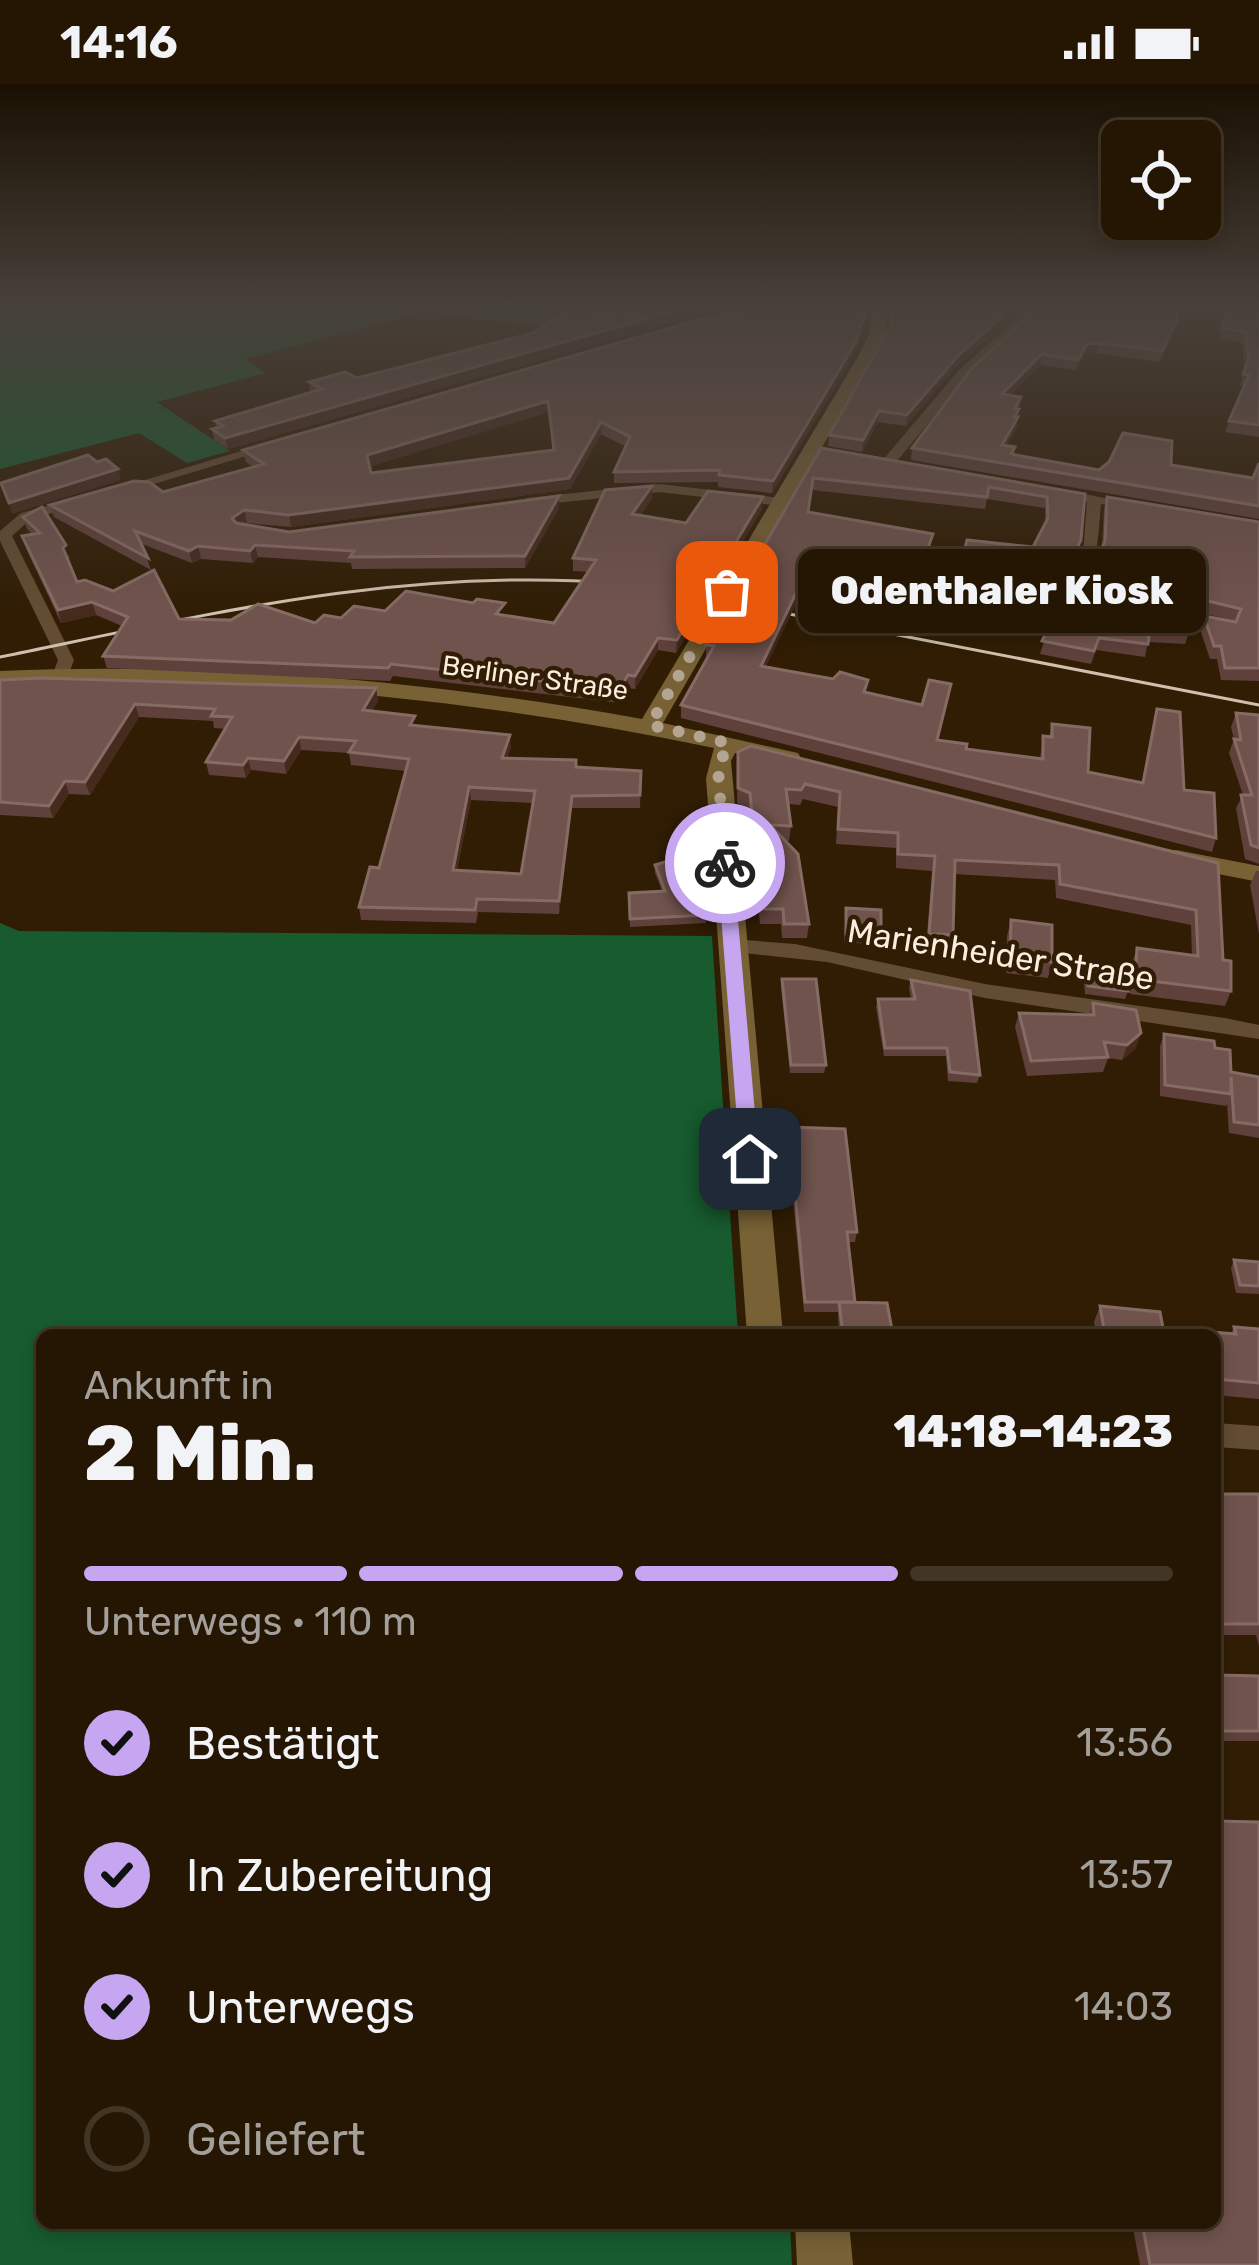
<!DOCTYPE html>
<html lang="de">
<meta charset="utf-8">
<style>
body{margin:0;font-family:Rubik,sans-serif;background:#2c1f0d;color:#f1f3f6;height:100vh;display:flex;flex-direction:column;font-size:45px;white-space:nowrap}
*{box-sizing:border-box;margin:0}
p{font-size:39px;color:#a39f9a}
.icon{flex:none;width:66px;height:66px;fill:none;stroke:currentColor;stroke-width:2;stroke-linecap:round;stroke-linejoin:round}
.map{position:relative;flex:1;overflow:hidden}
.panel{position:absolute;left:36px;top:1245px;width:1185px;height:900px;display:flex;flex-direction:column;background:#241603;border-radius:18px;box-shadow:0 6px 18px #0003,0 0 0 3px #413525}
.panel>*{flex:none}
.tools{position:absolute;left:1101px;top:36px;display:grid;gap:24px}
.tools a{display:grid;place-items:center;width:120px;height:120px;border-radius:18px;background:#241603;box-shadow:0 6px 18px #0003,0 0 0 3px #413525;font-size:60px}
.pin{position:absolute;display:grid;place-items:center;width:102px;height:102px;color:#fff;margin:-51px;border-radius:24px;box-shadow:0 6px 18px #0006}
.courier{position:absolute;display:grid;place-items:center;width:120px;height:120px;margin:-60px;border:9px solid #c6a6f0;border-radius:50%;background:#fff;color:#222;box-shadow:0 3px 15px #0007}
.bubble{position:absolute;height:84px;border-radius:18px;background:#241603;box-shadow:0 6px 18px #0003,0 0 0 3px #413525;font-size:39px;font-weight:800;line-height:84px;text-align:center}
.headline em{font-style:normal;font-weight:800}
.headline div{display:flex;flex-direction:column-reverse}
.headline{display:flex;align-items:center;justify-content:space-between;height:204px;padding:0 48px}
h1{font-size:78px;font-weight:800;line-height:90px}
.bar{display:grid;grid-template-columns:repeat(4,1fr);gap:18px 12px;align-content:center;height:144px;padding:0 48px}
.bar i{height:15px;border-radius:9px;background:#413525}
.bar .current{background:#c6a6f0}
.bar p{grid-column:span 4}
ol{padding:0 48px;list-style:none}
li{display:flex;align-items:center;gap:36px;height:132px}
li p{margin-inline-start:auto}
li .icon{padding:12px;border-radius:50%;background:#c6a6f0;color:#111;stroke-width:4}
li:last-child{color:#a39f9a}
li i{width:66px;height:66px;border:6px solid #413525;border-radius:50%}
.status{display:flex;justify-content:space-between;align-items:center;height:84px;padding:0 60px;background:#241603;direction:ltr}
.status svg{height:33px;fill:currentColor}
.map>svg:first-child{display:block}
.forest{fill:#175b2f}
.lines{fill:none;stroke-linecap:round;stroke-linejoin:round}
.street{fill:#624c33;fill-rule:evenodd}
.secondary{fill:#776135;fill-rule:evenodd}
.tram{stroke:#cebfae;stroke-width:3}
.wall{fill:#5f403b;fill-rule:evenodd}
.shaded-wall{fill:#452a1e}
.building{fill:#70534d;stroke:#856b64;stroke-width:3;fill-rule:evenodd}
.route{fill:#c6a6f0}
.done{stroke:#b4a492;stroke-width:12;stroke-dasharray:0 21.6}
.labels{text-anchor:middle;stroke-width:9;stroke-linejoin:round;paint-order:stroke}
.far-street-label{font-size:27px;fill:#fbeddf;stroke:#301d04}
.street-label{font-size:33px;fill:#fbeddf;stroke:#301d04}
</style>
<div class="status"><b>14:16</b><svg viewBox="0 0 49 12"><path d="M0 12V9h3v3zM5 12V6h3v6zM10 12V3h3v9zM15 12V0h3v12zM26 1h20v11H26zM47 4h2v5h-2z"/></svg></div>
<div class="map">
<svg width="1259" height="2181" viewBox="0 0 1259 2181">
<rect width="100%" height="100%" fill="#301d04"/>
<!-- forest -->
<path class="forest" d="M 0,220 L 576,220 L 555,243 L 422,228 L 246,275 L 265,289 L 157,318 L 230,367 L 187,379 L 139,349 L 0,385 Z
M 0,839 L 19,847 L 712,852 L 738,1251 L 42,1251 L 42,2139 L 790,2139 L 792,2181 L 0,2181 Z"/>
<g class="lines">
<!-- street -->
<path class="street" d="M 1033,220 L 1045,220 L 967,292 L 892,383 L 882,383 L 882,377 L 959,286 Z
M 268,359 L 279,362 L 121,410 L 109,407 Z
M 659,400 L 781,414 L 788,418 L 781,422 L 659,408 L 527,422 L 520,418 L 527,414 Z
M 1054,404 L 1145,422 L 1138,426 L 1101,420 C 1098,451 1098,501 1069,519 L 1061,514 L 1083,469 L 1087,418 L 1049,411 L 1047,408 Z
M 83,412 L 90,416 L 88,419 L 31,435 L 12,452 L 74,576 L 68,592 L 60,597 L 52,592 L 58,576 L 0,457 L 0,447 L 21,429 Z
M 934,485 L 993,498 L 985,503 L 929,492 L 927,489 Z
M 732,855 L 795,860 L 985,900 L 1225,934 L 1259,941 L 1259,955 L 985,914 L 827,878 L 725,867 L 722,862 L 725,857 Z
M 1215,1339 L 1259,1342 L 1259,1366 L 1215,1363 Z"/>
<!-- secondary -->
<path class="secondary" d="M 874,220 L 889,220 L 885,251 L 875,271 L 663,639 L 798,669 L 801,674 L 789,681 L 735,669 L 731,677 L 783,1251 L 747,1251 L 706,694 L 714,664 C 481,615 238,591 0,601 L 0,587 C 214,578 431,597 642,635 L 859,271 L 869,251 Z
M 1176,766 L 1259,782 L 1259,798 L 1167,780 L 1163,774 L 1167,768 Z
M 795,2139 L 849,2139 L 853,2181 L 797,2181 Z"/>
<!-- tram -->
<path class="tram" d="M 676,508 L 1259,621
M 0,573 C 210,530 399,483 616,499"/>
</g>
<!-- wall -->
<path class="wall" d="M 616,220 L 765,220 L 698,231 L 228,365 L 214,356 L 212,345 L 216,344 L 215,337 L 310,309 L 309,298 L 357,294 L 624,232 Z
M 789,220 L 870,220 L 855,269 L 772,409 L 718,403 L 718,398 L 614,399 L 614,388 L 625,362 L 601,350 L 570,405 L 291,443 L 247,439 L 243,441 L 289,448 L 559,424 L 525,484 L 352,485 L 351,479 L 258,473 L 253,479 L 201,475 L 192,479 L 142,460 L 151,486 L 54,433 L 50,421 L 163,408 L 253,383 L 246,378 L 243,366 ZM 548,328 L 553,366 L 371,389 L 370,382 Z
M 892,220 L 1026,220 L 956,283 L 906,342 L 878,338 L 862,368 L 828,362 L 829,351 L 890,242 Z
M 1042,220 L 1174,247 L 1160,278 L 1096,269 L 1085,271 L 1076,286 L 1040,281 L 1010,311 L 1021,313 L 1016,345 L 1006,362 L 1015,363 L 1014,371 L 1099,386 L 1171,381 L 1253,394 L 1259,379 L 1259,435 L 911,376 L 912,364 Z
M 1259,220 L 1259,353 L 1225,348 L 1244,302 L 1240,301 L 1245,284 L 1242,259 L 1218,255 L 1221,244 Z
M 821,364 L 1085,410 L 1079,468 L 1061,503 L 960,485 L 963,473 L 1033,463 L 1045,439 L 1045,424 L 987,415 L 985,425 L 812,406 L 808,428 L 933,450 L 931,462 L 914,509 L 880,503 L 874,515 L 838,510 L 827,525 L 796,520 L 766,582 L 922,621 L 949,613 L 938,656 L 966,665 L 1040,675 L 1043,652 L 1049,653 L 1052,640 L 1088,688 L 1142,699 L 1157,625 L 1184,706 L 1216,754 L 1212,768 L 681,634 L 681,621 L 708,574 L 706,574 L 706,561 Z
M 1107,413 L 1259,438 L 1259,597 L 1221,596 L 1217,575 L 1210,575 L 1200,545 L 1204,532 L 1237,537 L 1196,528 L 1192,511 L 1188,526 L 1084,508 L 1088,495 L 1102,463 L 1104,425 Z
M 652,414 L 640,432 L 686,439 L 762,425 L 676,569 L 658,566 L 635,605 L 628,604 L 620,619 L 393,592 L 390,597 L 107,584 L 103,572 L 122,542 L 96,531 L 61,539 L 26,464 L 22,452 L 32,450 L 27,445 L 23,433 L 70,473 L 67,475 L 77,498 L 179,535 L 315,539 L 385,527 L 506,531 L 554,539 L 589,488 L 573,487 L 573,474 Z
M 958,489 L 1189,548 L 1185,560 L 1148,558 L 1145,573 L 1096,566 L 1091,580 L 1040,570 L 1047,548 L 977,534 L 973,541 L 944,536 L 946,523 Z
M 0,596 L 376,604 L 378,617 L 372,627 L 416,641 L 511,663 L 507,674 L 577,683 L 641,687 L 640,724 L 572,724 L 559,830 L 478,828 L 476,839 L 361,836 L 359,823 L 379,784 L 406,687 L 351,681 L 349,669 L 301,666 L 286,690 L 251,686 L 246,694 L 209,691 L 206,678 L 226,645 L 214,644 L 213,637 L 139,633 L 90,711 L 69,710 L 53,734 L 0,731 ZM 471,716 L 533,719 L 521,790 L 457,786 Z
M 1236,629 L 1259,631 L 1259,780 L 1245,775 L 1236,724 L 1243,711 L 1229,669 L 1234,655 L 1231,643 Z
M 738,668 L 1218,779 L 1223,876 L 1231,907 L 1225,922 L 1130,910 L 1132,879 L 1137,864 L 1192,872 L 1191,841 L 1056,814 L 1055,796 L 954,790 L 953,851 L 949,866 L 926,864 L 932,787 L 896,784 L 896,764 L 836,760 L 838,723 L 803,715 L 800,721 L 788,720 L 791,742 L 789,757 L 785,756 L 809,840 L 807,854 L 782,854 L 781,840 L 760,840 L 748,723 L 737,719 Z
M 655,781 L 706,831 L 706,839 L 630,843 L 629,809 L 662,807 L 655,789 Z
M 1256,787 L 1259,787 L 1259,850 L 1250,801 Z
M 846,824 L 881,853 L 880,861 L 844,858 Z
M 1011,836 L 1052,878 L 1048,894 L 1006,889 L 1007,852 Z
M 1085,879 L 1128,907 L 1125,915 L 1085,910 L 1083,887 Z
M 782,895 L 826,981 L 824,989 L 790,989 L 781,903 Z
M 911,896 L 980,991 L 977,999 L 948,997 L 946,972 L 884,972 L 876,923 L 878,915 L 911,915 L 909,904 Z
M 1093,919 L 1136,964 L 1122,976 L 1108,974 L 1103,988 L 1027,992 L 1015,943 L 1019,929 L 1089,931 Z
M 1164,950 L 1215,964 L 1231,988 L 1259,993 L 1259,1054 L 1229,1049 L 1227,1020 L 1226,1022 L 1160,1012 L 1160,962 Z
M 789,1043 L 857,1148 L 855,1158 L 848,1158 L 855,1219 L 893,1251 L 839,1251 L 838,1228 L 804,1228 L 787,1053 Z
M 1234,1176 L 1259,1178 L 1259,1210 L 1236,1209 L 1231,1184 Z
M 1100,1222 L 1163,1244 L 1231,1249 L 1234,1243 L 1259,1245 L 1259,1315 L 1215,1311 L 1215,1251 L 1096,1251 L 1094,1238 Z
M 1215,1387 L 1223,1410 L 1259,1410 L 1259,1562 L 1256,1551 L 1215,1551 Z
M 1215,1579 L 1218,1591 L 1259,1592 L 1259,1657 L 1215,1657 Z
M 1132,2139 L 1215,2139 L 1259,2181 L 1140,2181 Z"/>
<!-- shaded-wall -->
<path class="shaded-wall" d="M 698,220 L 765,220 L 698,231 L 228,365 L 225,354 Z
M 868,220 L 870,220 L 855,269 L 772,409 L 773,397 Z
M 1016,220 L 1026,220 L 956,283 L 906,342 L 907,331 L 958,272 Z
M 1098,259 L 1096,269 L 1085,271 L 1076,286 L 1078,276 L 1087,260 Z
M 1042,270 L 1040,281 L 1000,321 L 1002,310 Z
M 548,317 L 548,328 L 369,383 L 367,371 Z
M 879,327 L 878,338 L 862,368 L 863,356 Z
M 1018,333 L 1016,345 L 1000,373 L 1002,361 Z
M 601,338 L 601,350 L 570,405 L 291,443 L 289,431 L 569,394 Z
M 118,385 L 121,396 L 12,430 L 9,419 Z
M 652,402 L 652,414 L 632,442 L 632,430 Z
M 559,412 L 559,424 L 525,484 L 525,472 Z
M 763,413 L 762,425 L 676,569 L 677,556 Z
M 244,426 L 247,439 L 235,446 L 232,434 Z
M 933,450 L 931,462 L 914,509 L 916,497 Z
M 1081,456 L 1079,468 L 1061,503 L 1064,491 Z
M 255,461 L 258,473 L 253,479 L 250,467 Z
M 198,462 L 201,475 L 192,479 L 189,467 Z
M 839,498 L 838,510 L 827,525 L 828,513 Z
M 797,507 L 796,520 L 760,594 L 761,582 Z
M 92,518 L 96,531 L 61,539 L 58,526 Z
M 658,554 L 658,566 L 635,605 L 635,592 Z
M 628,591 L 628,604 L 620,619 L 620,606 Z
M 376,604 L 378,617 L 365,638 L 363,626 Z
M 135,620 L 139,633 L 90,711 L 85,698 Z
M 510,651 L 511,663 L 503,687 L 502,674 Z
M 299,653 L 301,666 L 286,690 L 284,677 Z
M 248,674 L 251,686 L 246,694 L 243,681 Z
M 65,697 L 69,710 L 53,734 L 49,722 Z
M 469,703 L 471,716 L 454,799 L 453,786 Z
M 572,712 L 572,724 L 559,830 L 559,817 Z
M 1141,949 L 1136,964 L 1122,976 L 1127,961 Z"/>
<!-- building -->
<path class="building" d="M 623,220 L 698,220 L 225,354 L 212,345 L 223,342 L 215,337 L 322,305 L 309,298 L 345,288 L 357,294 L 533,249 L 569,225 L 631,233 Z
M 789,220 L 868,220 L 856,258 L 773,397 L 719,391 L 720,386 L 614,388 L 630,353 L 601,338 L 569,394 L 289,431 L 244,426 L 232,434 L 236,439 L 289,448 L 559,412 L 525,472 L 350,473 L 354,467 L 255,461 L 250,467 L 198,462 L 189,467 L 135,447 L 148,474 L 50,421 L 134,397 L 149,398 L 163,408 L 264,380 L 243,366 L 705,234 ZM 548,317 L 554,366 L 371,389 L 367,371 Z
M 892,220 L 1016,220 L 958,272 L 907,331 L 879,327 L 863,356 L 829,351 L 891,241 Z
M 1042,220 L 1177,220 L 1177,236 L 1162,267 L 1098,259 L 1087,260 L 1078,276 L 1042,270 L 1002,310 L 1021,313 L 1015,324 L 1019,325 L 1014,333 L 1018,333 L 1002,361 L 1015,363 L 1011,370 L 1099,386 L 1109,378 L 1123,349 L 1172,357 L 1171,381 L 1253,394 L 1259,379 L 1259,422 L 912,364 L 972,284 Z
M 1230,220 L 1259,220 L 1259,341 L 1229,337 L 1249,291 L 1243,290 L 1249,274 L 1245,248 L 1221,244 Z
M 821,364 L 1085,410 L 1081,456 L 1064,491 L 963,473 L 967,456 L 1033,463 L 1048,434 L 1047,413 L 989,403 L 987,413 L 813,394 L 808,428 L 933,450 L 916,497 L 881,490 L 876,503 L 839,498 L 828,513 L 797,507 L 761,582 L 833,595 L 840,588 L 868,596 L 864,608 L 922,621 L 929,596 L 951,600 L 937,656 L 967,660 L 966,665 L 1043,675 L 1043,652 L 1052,653 L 1052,640 L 1090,644 L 1088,688 L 1143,699 L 1157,625 L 1180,628 L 1184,706 L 1214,709 L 1216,754 L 681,621 L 714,562 L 706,561 Z
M 88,371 L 97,378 L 106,375 L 118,385 L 9,419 L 1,399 Z
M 652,402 L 632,430 L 686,439 L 708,407 L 763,413 L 677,556 L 658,554 L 635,592 L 628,591 L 620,606 L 391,580 L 388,584 L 103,572 L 128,533 L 92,518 L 58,526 L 22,452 L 40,449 L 23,433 L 42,423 L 66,461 L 63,464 L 77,498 L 85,496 L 113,507 L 154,486 L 179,535 L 231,536 L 258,520 L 315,539 L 324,531 L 341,534 L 354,522 L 385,527 L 406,507 L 473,519 L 477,515 L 505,519 L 496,530 L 554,539 L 596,476 L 573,474 L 605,406 Z
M 1107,413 L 1259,438 L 1259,584 L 1225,584 L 1221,562 L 1214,562 L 1204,532 L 1236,538 L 1241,525 L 1200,515 L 1194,490 L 1192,514 L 1088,495 L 1105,457 Z
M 958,489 L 1190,530 L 1189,548 L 1150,545 L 1148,560 L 1099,554 L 1094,567 L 1042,557 L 1052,536 L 979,522 L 975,529 L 946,523 Z
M 41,594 L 376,604 L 363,626 L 415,632 L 410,641 L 510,651 L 502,674 L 576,676 L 576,683 L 641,687 L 640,711 L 572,712 L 559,817 L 477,815 L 475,826 L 359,823 L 370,783 L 379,784 L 409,675 L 349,668 L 356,657 L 299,653 L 284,677 L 248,674 L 243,681 L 206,678 L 232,633 L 211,632 L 215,625 L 135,620 L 85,698 L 65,697 L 49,722 L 0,718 L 0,596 ZM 469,703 L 535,707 L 521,790 L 453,786 Z
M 1236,629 L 1259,631 L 1259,764 L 1251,761 L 1241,711 L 1252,711 L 1234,655 L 1241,656 Z
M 751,662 L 1218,779 L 1223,876 L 1231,877 L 1231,907 L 1135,895 L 1137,864 L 1198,872 L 1196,826 L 1060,800 L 1059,781 L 955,776 L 953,851 L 929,850 L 935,772 L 898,770 L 898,749 L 838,745 L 840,708 L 805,700 L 801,706 L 786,705 L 791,742 L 770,741 L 798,770 L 809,840 L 784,840 L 783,825 L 761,825 L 750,709 L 738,704 L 738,668 Z
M 674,775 L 703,779 L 706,831 L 630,835 L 629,809 L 665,807 L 655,781 Z
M 846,824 L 881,826 L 881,853 L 846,850 Z
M 1011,836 L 1052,841 L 1052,878 L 1010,872 Z
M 1085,879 L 1122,883 L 1128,907 L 1088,902 Z
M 782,895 L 816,895 L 826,981 L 791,981 Z
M 911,896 L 970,907 L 980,991 L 950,988 L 947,964 L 885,964 L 878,915 L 915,915 Z
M 1093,919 L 1136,926 L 1141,949 L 1127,961 L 1104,958 L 1108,973 L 1031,977 L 1019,929 L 1094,931 Z
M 1164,950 L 1214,957 L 1215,964 L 1230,966 L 1231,988 L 1259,993 L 1259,1041 L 1234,1038 L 1231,993 L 1231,1010 L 1165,1001 Z
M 789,1043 L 845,1045 L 857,1148 L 847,1148 L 855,1218 L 805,1218 Z
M 1234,1176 L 1259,1178 L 1259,1202 L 1240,1201 Z
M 839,1218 L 887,1219 L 893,1251 L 843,1251 Z
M 1100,1222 L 1160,1228 L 1163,1244 L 1236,1250 L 1234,1243 L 1259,1245 L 1259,1299 L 1215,1295 L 1215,1251 L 1105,1251 Z
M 949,1247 L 981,1248 L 982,1251 L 950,1251 Z
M 1215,1387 L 1223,1410 L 1259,1410 L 1259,1540 L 1215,1540 Z
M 1215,1580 L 1218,1591 L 1259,1592 L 1259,1647 L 1215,1647 Z
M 1215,1737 L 1259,1738 L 1259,2181 L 1150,2181 L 1142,2139 L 1215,2139 Z"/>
<!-- sky -->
<linearGradient id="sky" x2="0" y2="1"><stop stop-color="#1a1002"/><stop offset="0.42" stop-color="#48403a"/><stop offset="1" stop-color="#48403a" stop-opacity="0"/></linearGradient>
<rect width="1259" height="526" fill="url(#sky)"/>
<!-- route -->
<path class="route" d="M 725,774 L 733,779 L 759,1075 L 750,1082 L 740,1075 L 717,779 Z"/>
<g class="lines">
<!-- done -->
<path class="done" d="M 725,779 L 718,685 L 728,659 L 650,641 L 727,508"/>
</g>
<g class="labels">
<!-- far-street labels -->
<g class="far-street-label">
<text transform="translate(535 594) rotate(8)" y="9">Berliner Straße</text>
</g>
<!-- street labels -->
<g class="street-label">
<text transform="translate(1001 870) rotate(9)" y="12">Marienheider Straße</text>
</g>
</g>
</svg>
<div class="tools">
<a><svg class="icon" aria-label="locate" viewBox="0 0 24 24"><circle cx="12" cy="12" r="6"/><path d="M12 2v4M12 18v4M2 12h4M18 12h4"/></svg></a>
</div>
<div class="pin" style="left:727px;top:508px;background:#ea580c"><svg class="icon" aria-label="bag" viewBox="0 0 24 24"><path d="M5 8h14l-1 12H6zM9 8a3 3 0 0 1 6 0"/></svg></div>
<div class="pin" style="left:750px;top:1075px;background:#1f2937"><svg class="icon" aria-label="home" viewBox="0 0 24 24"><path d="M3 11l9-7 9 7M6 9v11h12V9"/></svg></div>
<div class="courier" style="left:725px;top:779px"><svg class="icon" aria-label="bike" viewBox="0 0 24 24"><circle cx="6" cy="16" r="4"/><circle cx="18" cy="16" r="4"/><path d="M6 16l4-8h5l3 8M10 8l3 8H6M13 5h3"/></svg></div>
<div class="bubble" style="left:798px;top:465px;width:408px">Odenthaler Kiosk</div>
<section class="panel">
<div class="headline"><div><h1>2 Min.</h1><p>Ankunft in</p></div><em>14:18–14:23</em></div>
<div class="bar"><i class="current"></i><i class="current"></i><i class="current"></i><i></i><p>Unterwegs · 110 m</p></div>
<ol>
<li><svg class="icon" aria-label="check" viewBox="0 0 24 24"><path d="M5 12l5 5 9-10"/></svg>Bestätigt<p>13:56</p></li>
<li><svg class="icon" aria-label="check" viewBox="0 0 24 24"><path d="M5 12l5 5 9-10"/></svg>In Zubereitung<p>13:57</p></li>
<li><svg class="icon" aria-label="check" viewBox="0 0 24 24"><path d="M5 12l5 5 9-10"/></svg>Unterwegs<p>14:03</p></li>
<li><i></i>Geliefert</li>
</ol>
</section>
</div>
